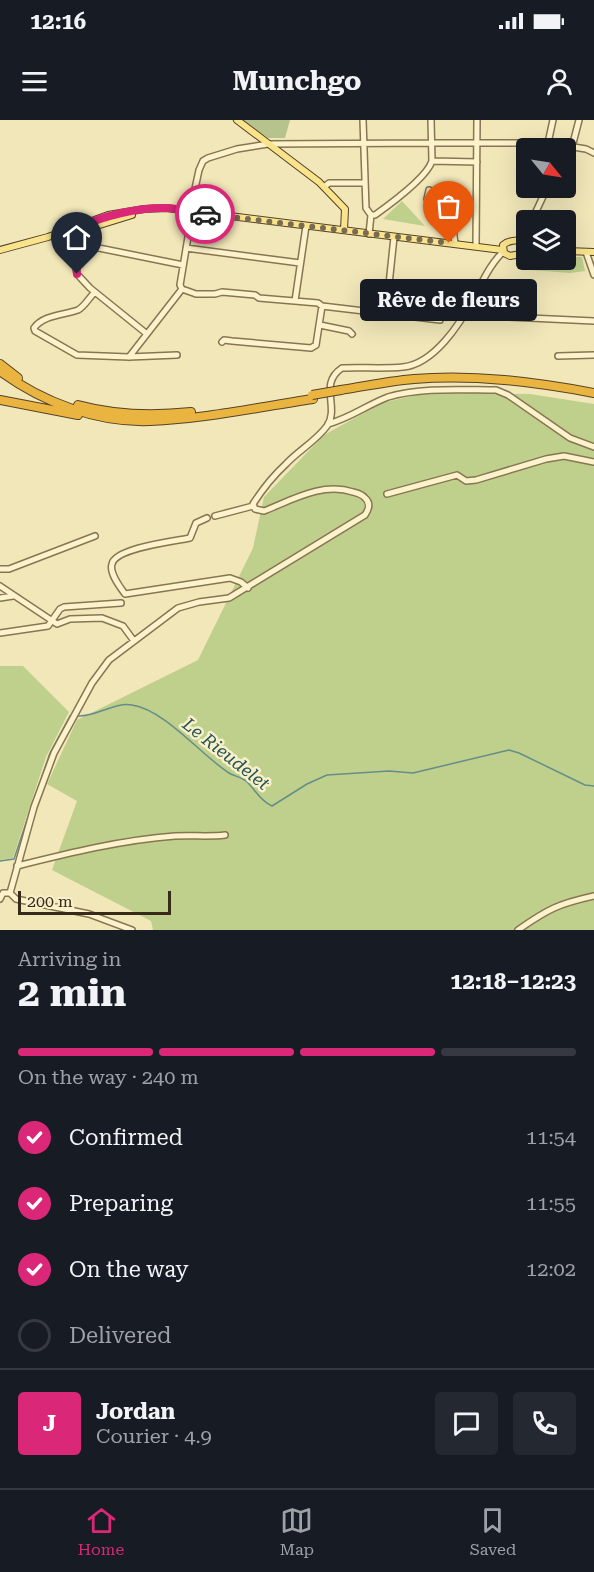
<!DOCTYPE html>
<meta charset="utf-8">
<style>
body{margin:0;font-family:"Roboto Serif",serif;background:#242831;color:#f1f3f6;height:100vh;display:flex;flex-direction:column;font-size:22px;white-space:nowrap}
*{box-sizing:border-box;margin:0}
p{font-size:20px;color:#9ea1a6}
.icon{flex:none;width:33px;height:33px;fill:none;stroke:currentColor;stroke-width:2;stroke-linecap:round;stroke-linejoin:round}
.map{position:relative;height:810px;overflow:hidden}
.details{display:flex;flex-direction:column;background:#171b24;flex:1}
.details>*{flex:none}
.needle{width:39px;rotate:120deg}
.buttons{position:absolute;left:516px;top:18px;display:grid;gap:12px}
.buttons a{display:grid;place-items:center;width:60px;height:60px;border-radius:6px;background:#171b24;box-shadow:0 6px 24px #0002;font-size:30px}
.scale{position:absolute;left:18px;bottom:15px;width:153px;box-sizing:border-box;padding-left:6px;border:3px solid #362a19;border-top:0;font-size:16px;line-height:21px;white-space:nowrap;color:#362a19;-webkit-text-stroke:4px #f8f0c9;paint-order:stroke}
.pin{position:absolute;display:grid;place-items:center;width:51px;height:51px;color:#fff;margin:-62px -26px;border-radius:50% 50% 50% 0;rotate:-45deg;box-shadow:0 0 6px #0007}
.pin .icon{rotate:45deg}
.courier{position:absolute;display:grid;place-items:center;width:60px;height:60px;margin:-30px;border:4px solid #db2777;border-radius:50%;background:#fff;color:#222;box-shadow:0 2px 8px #0007}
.bubble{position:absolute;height:42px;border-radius:6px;background:#171b24;box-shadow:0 6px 24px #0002;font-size:20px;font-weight:700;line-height:42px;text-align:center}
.summary em{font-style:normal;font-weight:700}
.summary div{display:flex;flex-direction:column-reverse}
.summary{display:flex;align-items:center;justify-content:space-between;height:102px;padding:0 18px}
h1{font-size:39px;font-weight:700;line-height:45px}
.bar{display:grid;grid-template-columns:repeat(4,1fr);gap:9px 6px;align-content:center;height:72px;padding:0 18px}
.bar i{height:8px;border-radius:4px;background:#363941}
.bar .active{background:#db2777}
.bar p{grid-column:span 4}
.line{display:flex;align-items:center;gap:15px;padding:0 18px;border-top:2px solid #363941}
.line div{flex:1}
.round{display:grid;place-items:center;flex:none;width:63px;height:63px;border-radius:6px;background:#242831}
ol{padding:0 18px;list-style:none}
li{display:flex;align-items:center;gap:18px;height:66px}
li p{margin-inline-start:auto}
li .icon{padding:6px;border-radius:50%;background:#db2777;color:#fff;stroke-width:4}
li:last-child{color:#9ea1a6}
li i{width:33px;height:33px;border:3px solid #363941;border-radius:50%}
.status{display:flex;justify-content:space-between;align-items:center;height:42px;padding:0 30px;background:#171b24;direction:ltr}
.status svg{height:16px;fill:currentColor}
header{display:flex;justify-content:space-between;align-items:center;height:78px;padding:0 18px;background:#171b24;font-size:27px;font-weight:700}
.tabs{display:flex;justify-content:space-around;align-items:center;height:84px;border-top:2px solid #363941;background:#171b24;font-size:16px;color:#9ea1a6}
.tabs a{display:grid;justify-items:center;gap:3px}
.tabs .active{color:#db2777}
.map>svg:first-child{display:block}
.green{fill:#bfcf8c}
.cemetery{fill:#b6c38d}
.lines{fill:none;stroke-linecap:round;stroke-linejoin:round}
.stream{stroke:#658e89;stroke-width:1.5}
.minor-casing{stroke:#887552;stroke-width:8}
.major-casing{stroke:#554228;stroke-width:8}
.highway-casing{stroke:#554228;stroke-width:10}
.minor{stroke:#fcf3cc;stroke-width:5}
.major{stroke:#f9e48b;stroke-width:6}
.highway{stroke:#eab440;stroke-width:8}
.highway-bridge-casing{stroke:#554228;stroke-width:10;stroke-linecap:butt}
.highway-bridge{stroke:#eab440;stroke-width:8}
.done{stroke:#776c51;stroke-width:6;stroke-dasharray:0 10.8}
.route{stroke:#db2777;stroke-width:8}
.labels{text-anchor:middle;stroke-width:5;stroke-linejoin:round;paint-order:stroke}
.water-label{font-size:18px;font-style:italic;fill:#275457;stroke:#f8f0c9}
</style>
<div class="status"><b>12:16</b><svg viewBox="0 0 49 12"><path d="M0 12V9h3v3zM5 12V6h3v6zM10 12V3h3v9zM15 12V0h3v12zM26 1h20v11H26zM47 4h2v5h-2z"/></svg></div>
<header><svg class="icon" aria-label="menu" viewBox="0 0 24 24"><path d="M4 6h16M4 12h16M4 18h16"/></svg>Munchgo<svg class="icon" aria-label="person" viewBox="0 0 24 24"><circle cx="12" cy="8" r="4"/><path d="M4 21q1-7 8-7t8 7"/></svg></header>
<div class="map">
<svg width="594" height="810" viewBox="0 0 594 810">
<rect width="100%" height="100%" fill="#f1e7b9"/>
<!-- green -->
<path class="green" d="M 402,81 L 425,106 L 383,99 Z
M 566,137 L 582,137 L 585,151 L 570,153 L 530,150 L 533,140 L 566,140 Z
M 469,273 L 530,274 L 594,284 L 594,810 L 153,810 L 151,801 L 52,750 L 77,681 L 47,664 L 77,600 L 198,540 L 253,428 L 264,377 L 324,315 L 382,283 L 416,275 Z
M 0,546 L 23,546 L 69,592 L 46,637 L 13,738 L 0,740 Z"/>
<!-- cemetery -->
<path class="cemetery" d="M 243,0 L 290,0 L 285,18 L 268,18 Z"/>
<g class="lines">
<!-- stream -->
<path class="stream" d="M 78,596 C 96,597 114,582 132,585 C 165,590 201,635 229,653 C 234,656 241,657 246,661 C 256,670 259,680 272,686 L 307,664 L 327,655 L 389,651 L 413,653 L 509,630 L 519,633 L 585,665 L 594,666
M 33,683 L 50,633 L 70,596 L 74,594
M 0,741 L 14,739 L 31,688"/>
<!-- minor casing -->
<g class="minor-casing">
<path id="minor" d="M 363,0 L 366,88 L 371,95
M 431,0 L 432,41 L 477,42
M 435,23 L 548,23 L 586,29 L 594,33
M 548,23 L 553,0
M 572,27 L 579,0
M 324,67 L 329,63 L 365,63
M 429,70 L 427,79 L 453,107 L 455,124
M 190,92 L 199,50 L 203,41 L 208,38 L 237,29 L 268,24 L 432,23
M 532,100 L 547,68
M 77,110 L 79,120 L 84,125 L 75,138 L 77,154 L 90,168 L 147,214
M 369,114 L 371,95 L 375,95 C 389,85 427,57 432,41
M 525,122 L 526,107
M 84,125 L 183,145
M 476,126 L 477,0
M 186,128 L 300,143
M 586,132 L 594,155
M 182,169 L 196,174 L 215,174 L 222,172 L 255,175 L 259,178 L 318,183 L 322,186 L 440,200
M 389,171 L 461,180
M 94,173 C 89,178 84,187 78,190 C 64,195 43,195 34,208 L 35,211 L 77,235 L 129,237 L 177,235
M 295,181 L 306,106
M 386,193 L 394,117
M 465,195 L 594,201
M 320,205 L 349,211 L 352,214
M 222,222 L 224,220 L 232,221 L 311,228 L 316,225 L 322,186
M 558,236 L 594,235
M 129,237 L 182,169 L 180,165 L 188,117 L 186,92
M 328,304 C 350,298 367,285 388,277 C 420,267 463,270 496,270 L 508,275 L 570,318 L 594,327
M 387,374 L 457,355 L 466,361 L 476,360 L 546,339 L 564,336 L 594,342
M 215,396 L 253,386
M 207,398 L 196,403 L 190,418 C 175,421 115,428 112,444 C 109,453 120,467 125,474 L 230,458 L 241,462 L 248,468
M 0,449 L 9,449 L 95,416
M 0,466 L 57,504 L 70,499 L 102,498 L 123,506 L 134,521
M 0,478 L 13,476
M 0,513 L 48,506 L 60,489 L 64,487 L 121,483
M 17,746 C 69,733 121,720 175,716 C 192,715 209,717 225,715
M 10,773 L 34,687 L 54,633 L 92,563 L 109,540 L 178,488 L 199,482 L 229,478 L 365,395 C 369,389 371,383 365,378 C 362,374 357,373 353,372 C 322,362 292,380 264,391 L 255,389 L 253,384 C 262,370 274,355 286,344 C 298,331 316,321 327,306 C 340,287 318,264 342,248 C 362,247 383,249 403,247 C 434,244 460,204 473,179 C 482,163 490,144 503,132
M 10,773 L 16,779 L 89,794 L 132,810
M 0,779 L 3,773 L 10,773
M 518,810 C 548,789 558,784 594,776"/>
</g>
<!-- major casing -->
<g class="major-casing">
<path id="major" d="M 237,0 L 319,62 L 345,89 L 344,110
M 67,113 L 77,112 L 132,95
M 526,123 C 520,119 509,120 503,125 L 504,133 L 510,136 L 526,133
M 0,130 L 48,117 L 108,95 L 144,89 L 166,88 L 502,130
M 566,131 L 594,132"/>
</g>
<!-- highway casing -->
<g class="highway-casing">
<path id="highway" d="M 0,244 L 18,258
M 0,251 C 42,282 97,303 150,301 C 204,299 259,287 313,279
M 341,270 C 365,266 390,261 414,259 C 474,254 535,262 594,273
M 0,280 L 78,295
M 78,285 C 115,295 153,296 191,292"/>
</g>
<!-- minor -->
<use href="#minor" class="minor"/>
<!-- major -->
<use href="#major" class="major"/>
<!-- highway -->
<use href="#highway" class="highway"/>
<!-- highway-bridge casing -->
<g class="highway-bridge-casing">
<path id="highway-bridge" d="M 312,275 L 341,270"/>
</g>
<!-- highway-bridge -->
<use href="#highway-bridge" class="highway-bridge"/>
</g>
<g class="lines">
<!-- done -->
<path class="done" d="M 205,94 L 449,123"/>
<!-- route -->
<path class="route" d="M 77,154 L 75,138 L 84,125 L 77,114 L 77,107 C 106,96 136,87 168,88 C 180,89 192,92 205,94"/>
</g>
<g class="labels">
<!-- water labels -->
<g class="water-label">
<text transform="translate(226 634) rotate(38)" y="6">Le Rieudelet</text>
</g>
</g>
</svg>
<div class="buttons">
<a><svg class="needle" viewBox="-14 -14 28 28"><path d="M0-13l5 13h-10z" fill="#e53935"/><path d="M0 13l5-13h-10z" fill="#9ea1a6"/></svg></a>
<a><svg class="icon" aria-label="layers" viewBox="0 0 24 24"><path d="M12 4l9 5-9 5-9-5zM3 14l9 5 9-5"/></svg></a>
</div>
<div class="scale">200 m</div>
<div class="pin" style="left:449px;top:123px;background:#ea580c"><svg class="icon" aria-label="bag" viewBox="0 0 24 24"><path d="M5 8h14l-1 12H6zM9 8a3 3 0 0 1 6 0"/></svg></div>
<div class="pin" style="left:77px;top:154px;background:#1f2937"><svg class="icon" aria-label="home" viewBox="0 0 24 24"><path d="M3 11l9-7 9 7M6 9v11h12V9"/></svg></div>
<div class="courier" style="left:205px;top:94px"><svg class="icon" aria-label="car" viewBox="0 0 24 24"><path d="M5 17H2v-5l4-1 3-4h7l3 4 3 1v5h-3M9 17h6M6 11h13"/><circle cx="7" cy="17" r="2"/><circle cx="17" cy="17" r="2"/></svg></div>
<div class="bubble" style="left:360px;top:159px;width:177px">Rêve de fleurs</div>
</div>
<section class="details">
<div class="summary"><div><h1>2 min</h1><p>Arriving in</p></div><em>12:18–12:23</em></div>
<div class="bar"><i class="active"></i><i class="active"></i><i class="active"></i><i></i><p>On the way · 240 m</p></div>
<ol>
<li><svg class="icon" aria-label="check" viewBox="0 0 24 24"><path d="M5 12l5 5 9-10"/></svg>Confirmed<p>11:54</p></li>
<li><svg class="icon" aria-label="check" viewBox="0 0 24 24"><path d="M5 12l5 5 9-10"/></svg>Preparing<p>11:55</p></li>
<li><svg class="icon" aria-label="check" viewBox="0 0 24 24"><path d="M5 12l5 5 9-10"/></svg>On the way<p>12:02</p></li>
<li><i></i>Delivered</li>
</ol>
<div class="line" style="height:108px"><b class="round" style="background:#db2777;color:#fff">J</b><div><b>Jordan</b><p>Courier · 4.9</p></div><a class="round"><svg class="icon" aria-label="chat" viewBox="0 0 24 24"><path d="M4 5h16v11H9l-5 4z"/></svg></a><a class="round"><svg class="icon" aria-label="phone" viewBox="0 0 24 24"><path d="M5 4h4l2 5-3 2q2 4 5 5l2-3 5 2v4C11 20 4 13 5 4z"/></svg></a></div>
</section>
<nav class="tabs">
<a class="active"><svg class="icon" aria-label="home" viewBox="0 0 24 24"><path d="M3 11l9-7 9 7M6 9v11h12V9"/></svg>Home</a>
<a><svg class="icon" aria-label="map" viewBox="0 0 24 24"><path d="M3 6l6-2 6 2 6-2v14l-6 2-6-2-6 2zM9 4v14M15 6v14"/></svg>Map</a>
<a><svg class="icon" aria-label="saved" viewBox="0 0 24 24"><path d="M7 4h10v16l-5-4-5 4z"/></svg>Saved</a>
</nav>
